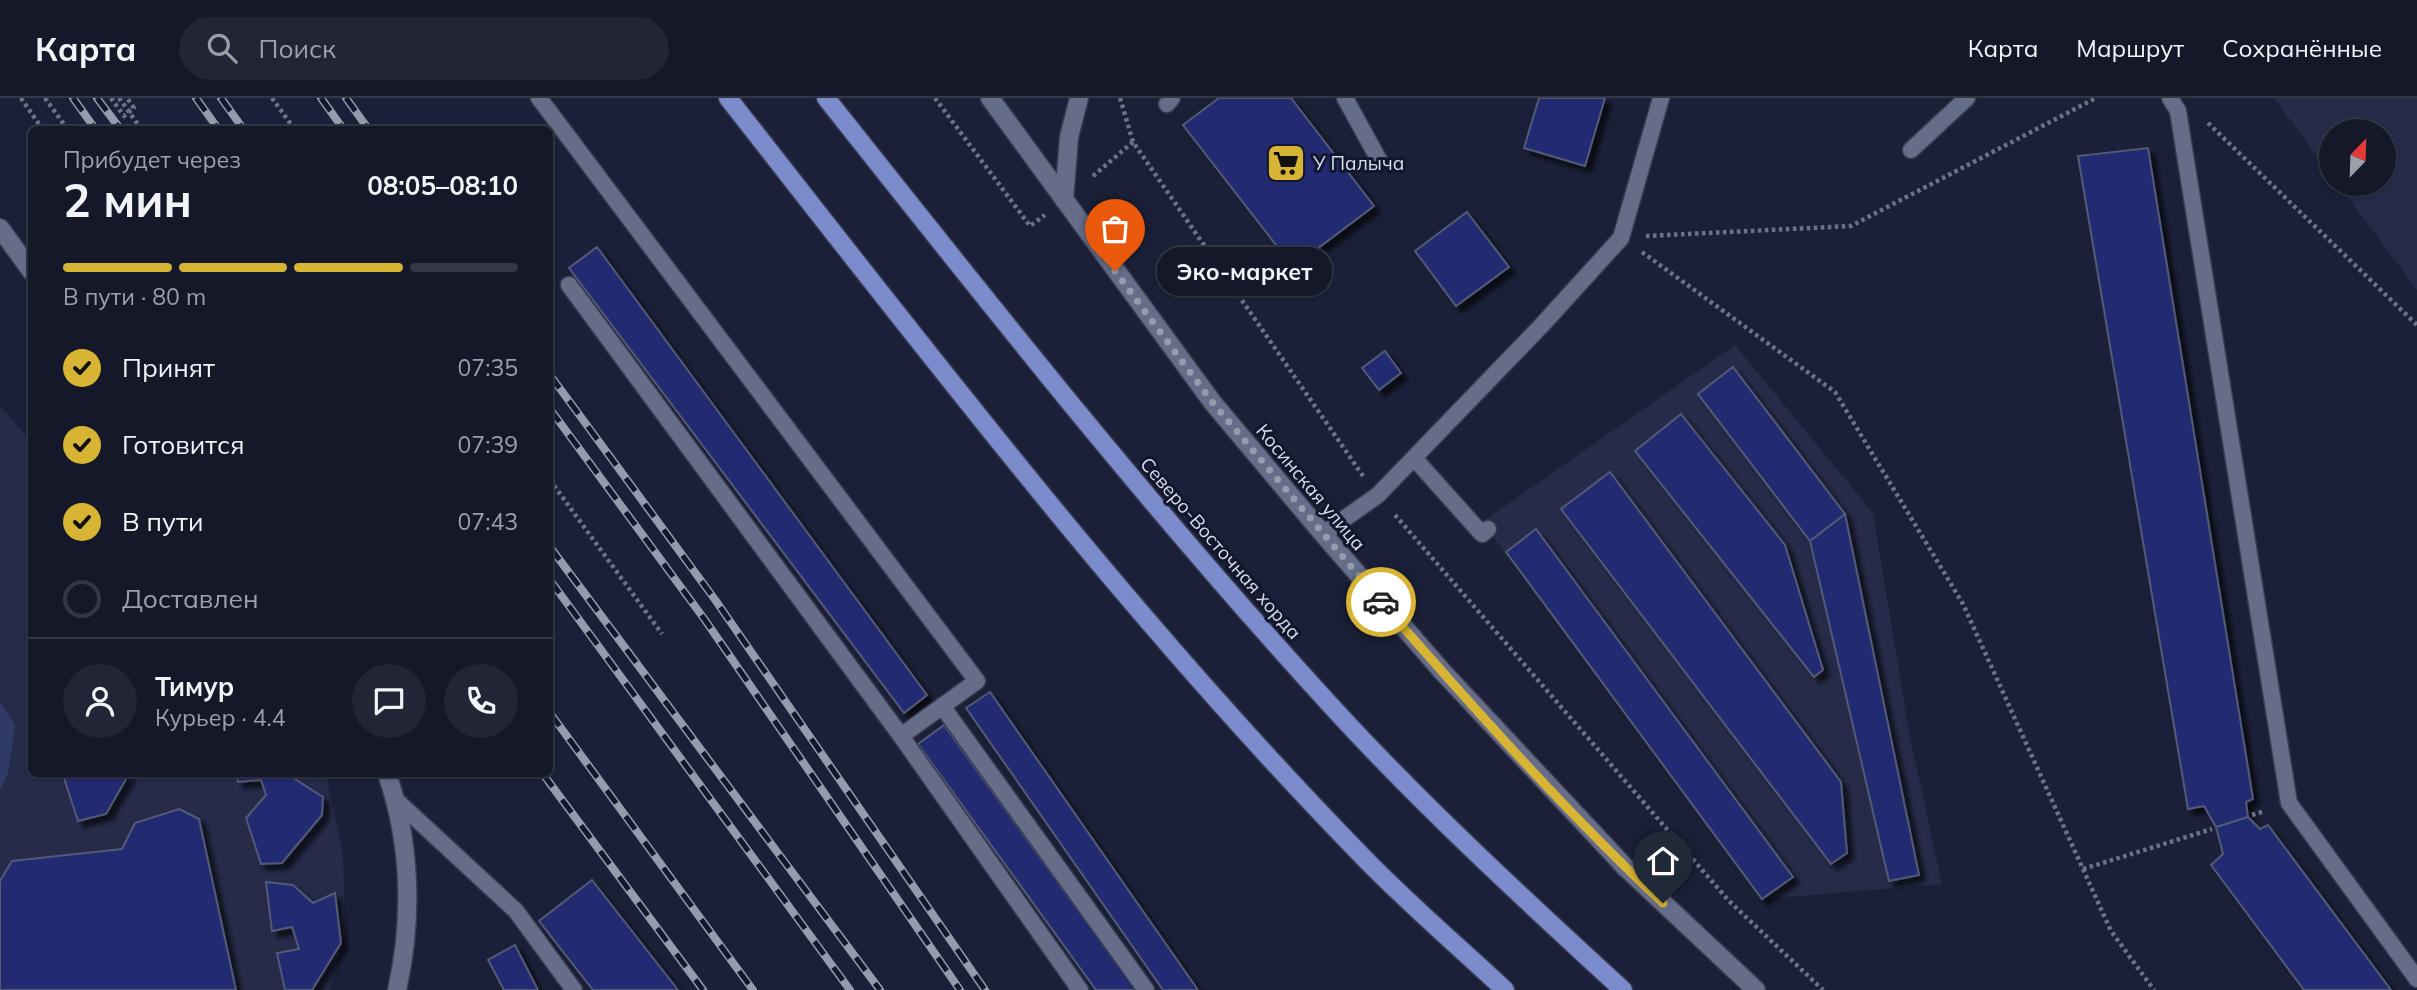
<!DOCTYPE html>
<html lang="ru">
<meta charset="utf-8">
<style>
body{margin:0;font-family:Mulish,sans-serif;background:#212535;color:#f1f3f6;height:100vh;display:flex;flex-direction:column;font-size:26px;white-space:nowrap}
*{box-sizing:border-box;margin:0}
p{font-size:23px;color:#9da0a8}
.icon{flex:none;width:38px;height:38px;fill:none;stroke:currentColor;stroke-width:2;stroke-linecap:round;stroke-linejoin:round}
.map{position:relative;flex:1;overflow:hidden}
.details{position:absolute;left:28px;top:28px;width:525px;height:651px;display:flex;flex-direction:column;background:#141829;border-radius:10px;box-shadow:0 2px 5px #0004,0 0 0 2px #333746}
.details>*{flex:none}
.needle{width:46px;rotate:23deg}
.fabs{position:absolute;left:2319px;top:21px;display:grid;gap:14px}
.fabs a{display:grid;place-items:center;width:77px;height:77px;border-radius:50%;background:#141829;box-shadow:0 2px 5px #0004,0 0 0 2px #333746;font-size:35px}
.pin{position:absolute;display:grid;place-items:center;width:60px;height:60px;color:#fff;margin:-72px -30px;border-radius:50% 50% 50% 0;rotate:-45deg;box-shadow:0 0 7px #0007}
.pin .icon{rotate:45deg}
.courier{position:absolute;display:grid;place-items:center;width:70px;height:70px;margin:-35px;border:5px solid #d8b434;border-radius:50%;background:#fff;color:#222;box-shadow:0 2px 9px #0007}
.bubble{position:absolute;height:49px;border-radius:24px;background:#141829;box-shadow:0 2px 5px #0004,0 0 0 2px #333746;font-size:23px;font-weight:700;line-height:49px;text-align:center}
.overview em{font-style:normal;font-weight:700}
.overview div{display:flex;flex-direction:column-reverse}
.overview{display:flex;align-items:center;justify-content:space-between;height:119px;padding:0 35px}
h1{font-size:46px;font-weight:700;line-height:52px}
.bar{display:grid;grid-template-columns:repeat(4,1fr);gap:10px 7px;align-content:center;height:84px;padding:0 35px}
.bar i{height:9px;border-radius:5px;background:#333746}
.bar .selected{background:#d8b434}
.bar p{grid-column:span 4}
.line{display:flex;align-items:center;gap:18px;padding:0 35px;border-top:2px solid #333746}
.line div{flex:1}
.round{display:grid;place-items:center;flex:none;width:74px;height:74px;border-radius:37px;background:#212535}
ol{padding:0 35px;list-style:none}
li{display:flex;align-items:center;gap:21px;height:77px}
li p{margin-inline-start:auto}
li .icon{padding:7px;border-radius:50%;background:#d8b434;color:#111;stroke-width:4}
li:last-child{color:#9da0a8}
li i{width:38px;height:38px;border:4px solid #333746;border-radius:50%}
header{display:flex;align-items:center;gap:42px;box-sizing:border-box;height:98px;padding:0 35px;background:#141829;border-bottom:2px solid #333746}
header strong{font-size:33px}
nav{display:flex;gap:38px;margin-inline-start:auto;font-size:24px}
.search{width:490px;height:63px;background:#212535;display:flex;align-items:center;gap:18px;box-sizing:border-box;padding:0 24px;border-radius:38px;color:#9da0a8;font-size:26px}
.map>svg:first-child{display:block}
.built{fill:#252b48}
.green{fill:#303a66}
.building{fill:#232c72;stroke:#525a75;stroke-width:2;filter:url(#shadow)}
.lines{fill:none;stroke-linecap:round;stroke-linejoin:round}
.lane-casing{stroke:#393c50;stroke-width:19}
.street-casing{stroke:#393c50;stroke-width:21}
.primary-casing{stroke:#393c50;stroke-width:21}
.path{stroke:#6d7386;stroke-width:4.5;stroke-dasharray:3.5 3.5;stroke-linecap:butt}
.lane{stroke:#656d89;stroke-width:16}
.street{stroke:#656d89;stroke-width:18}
.primary{stroke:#7b8ccc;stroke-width:18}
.rail-casing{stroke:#959aac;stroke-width:8}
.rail{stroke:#11172d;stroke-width:5;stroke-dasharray:16;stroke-linecap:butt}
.done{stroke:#969cae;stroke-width:7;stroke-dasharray:0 12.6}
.route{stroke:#d8b434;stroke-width:9}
.labels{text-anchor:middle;stroke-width:6;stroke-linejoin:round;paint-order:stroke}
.poi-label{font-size:19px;fill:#d9deee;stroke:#11172d;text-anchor:start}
.street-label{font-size:19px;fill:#d9deee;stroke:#11172d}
</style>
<header>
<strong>Карта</strong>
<div class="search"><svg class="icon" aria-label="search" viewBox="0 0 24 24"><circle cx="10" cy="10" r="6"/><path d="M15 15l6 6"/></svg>Поиск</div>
<nav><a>Карта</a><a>Маршрут</a><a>Сохранённые</a></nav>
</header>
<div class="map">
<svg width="2417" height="892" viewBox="0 0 2417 892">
<defs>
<filter id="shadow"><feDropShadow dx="6" dy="6" stdDeviation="2" flood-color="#0009"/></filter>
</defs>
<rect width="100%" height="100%" fill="#1a2037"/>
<!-- built -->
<path class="built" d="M 2274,0 L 2417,0 L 2417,192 L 2338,86 L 2384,86 L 2384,33 L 2331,33 L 2331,77 Z
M 1735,247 L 1873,415 L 1909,634 L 1942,786 L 1762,801 L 1482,424 Z
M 0,307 L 31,344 L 32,676 L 326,676 L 343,757 L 345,832 L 330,892 L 0,892 Z"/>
<!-- green -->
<path class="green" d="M 0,604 L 15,627 L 8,676 L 0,691 Z"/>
<!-- building -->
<path class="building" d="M 1219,0 L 1291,0 L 1374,108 L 1293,169 L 1183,27 Z
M 1539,0 L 1605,0 L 1585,68 L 1524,50 Z
M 2148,50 L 2253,701 L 2246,704 L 2248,719 L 2216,729 L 2204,708 L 2188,711 L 2078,58 Z
M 1467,114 L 1509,169 L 1456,208 L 1415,153 Z
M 597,149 L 927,597 L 904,615 L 569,170 Z
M 1385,253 L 1401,275 L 1379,292 L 1362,270 Z
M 1733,269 L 1845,416 L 1810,443 L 1698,296 Z
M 1681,316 L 1785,447 L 1823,572 L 1814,579 L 1635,353 Z
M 1610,374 L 1841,684 L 1847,755 L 1831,766 L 1561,411 Z
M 1845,416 L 1919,777 L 1889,783 L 1810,443 Z
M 1536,431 L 1793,779 L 1762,801 L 1506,454 Z
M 990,594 L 1198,892 L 1163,892 L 966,610 Z
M 944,627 L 1136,892 L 1096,892 L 918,646 Z
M 67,676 L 129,676 L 106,716 L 78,723 L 64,680 Z
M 236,676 L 287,676 L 323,699 L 322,717 L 282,765 L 261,766 L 246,720 L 266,697 L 261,682 L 238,684 Z
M 179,711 L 199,721 L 236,892 L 0,892 L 0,783 L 12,763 L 122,751 L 135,725 Z
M 2248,719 L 2260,731 L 2268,727 L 2391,892 L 2304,892 L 2211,767 L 2223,756 L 2216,729 Z
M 592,782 L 678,892 L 593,892 L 539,823 Z
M 266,784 L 293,787 L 313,805 L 335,795 L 341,845 L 312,892 L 285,892 L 277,855 L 299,851 L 292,829 L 272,833 Z
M 515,847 L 538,892 L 504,892 L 488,862 Z"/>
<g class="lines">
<!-- lane casing -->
<g class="lane-casing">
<path id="lane" d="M 539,0 L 977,583 L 901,638 L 569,187
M 1345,0 L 1379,62
M 2170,0 L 2178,13 L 2289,705 L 2417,881
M 1167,6 L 1172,0
M 1911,52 L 1967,0
M 1414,360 L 1482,436 L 1488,431
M 1323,436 L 1378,397 L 1542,227 L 1621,140 L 1661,0
M 942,608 L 1146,892
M 901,638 L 1080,892
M 396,702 L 516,813 L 574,892"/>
</g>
<!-- street casing -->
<g class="street-casing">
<path id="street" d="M 990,0 L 1213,305 L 1323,436 L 1441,572 L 1626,770 L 1756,892
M 1064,102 L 1069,39 L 1079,0
M 0,130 L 32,174
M 387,676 C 411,745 413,821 397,892"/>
</g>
<!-- primary casing -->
<g class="primary-casing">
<path id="primary" d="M 728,0 C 932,260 1134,525 1366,762 C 1410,807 1459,849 1505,892
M 826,0 C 991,208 1155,416 1334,611 C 1425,710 1524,801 1623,892"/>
</g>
<!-- path -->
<path class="path" d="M 21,0 L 43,32
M 45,0 L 68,32
M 111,0 L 124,18 L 134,10 L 127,0
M 119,0 L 142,32
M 272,0 L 295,32
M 935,0 L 1030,128 L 1045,117
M 1120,0 L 1133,44 L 1363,378
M 2208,25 L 2417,227
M 1093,78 L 1133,44
M 1646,138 L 1851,128 L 2096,0
M 1642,154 L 1835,294 L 1963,506 L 2111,833 L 2154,892
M 550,382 L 662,536
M 1395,417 L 1729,803 L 1823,892
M 2252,717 L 2265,713
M 2083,771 L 2212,731"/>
<!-- lane -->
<use href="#lane" class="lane"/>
<!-- street -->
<use href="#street" class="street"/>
<!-- primary -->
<use href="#primary" class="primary"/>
<!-- rail casing -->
<g class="rail-casing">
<path id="rail" d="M 73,0 L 96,32
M 97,0 L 121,32
M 196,0 L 219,32
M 221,0 L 244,32
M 321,0 L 344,32
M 346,0 L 369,32
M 550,277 L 716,503 L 985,892
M 550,311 L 705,522 L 960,892
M 550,449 L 880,892
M 550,482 L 850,892
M 550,615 L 753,892
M 543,676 L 703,892"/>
</g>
<!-- rail -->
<use href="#rail" class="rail"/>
</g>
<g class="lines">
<!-- done -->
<path class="done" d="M 1115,173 L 1213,305 L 1381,504"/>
<!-- route -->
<path class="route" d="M 1381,504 C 1471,607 1563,711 1663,805"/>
</g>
<!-- icons -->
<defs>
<g id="supermarket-square" transform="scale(2.0125)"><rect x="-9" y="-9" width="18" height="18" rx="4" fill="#d8b434" stroke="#11172d"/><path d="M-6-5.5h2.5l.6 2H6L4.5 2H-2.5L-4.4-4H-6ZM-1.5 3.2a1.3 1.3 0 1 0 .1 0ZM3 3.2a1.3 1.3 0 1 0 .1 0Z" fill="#111"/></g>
</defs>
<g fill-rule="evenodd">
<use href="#supermarket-square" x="1286" y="65"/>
</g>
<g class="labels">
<!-- poi labels -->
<g class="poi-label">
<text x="1313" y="72">У Палыча</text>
</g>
<!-- street labels -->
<g class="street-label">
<text transform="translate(1311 389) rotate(50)" y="7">Косинская улица</text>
<text transform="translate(1221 450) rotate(49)" y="7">Северо-Восточная хорда</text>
</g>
</g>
</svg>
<div class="fabs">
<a><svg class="needle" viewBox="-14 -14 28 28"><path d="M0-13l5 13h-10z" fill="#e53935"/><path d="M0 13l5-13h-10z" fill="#9da0a8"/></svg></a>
</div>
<div class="pin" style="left:1115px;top:173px;background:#ea580c"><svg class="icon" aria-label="bag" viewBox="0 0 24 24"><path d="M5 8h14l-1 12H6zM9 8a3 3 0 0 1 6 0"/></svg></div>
<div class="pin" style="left:1663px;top:805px;background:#1f2937"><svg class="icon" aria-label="home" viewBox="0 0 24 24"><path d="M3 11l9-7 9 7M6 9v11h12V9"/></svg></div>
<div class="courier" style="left:1381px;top:504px"><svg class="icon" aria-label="car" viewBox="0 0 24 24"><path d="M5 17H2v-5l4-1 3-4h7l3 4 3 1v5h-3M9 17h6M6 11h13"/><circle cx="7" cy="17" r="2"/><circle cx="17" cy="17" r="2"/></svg></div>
<div class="bubble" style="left:1157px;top:149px;width:175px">Эко-маркет</div>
<section class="details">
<div class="overview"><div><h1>2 мин</h1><p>Прибудет через</p></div><em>08:05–08:10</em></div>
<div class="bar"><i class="selected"></i><i class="selected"></i><i class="selected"></i><i></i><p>В пути · 80 m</p></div>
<ol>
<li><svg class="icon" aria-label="check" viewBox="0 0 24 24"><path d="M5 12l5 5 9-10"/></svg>Принят<p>07:35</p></li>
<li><svg class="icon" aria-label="check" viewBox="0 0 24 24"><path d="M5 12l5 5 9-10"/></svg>Готовится<p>07:39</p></li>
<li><svg class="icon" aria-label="check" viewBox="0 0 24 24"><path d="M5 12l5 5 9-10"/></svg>В пути<p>07:43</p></li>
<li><i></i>Доставлен</li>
</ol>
<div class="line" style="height:126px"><a class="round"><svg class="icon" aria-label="person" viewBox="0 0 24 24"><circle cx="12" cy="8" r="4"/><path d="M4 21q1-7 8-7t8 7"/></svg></a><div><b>Тимур</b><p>Курьер · 4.4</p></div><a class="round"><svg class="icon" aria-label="chat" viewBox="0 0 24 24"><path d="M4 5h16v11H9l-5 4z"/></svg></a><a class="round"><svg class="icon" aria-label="phone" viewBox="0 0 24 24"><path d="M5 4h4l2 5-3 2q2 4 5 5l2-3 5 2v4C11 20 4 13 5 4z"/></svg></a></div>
</section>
</div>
